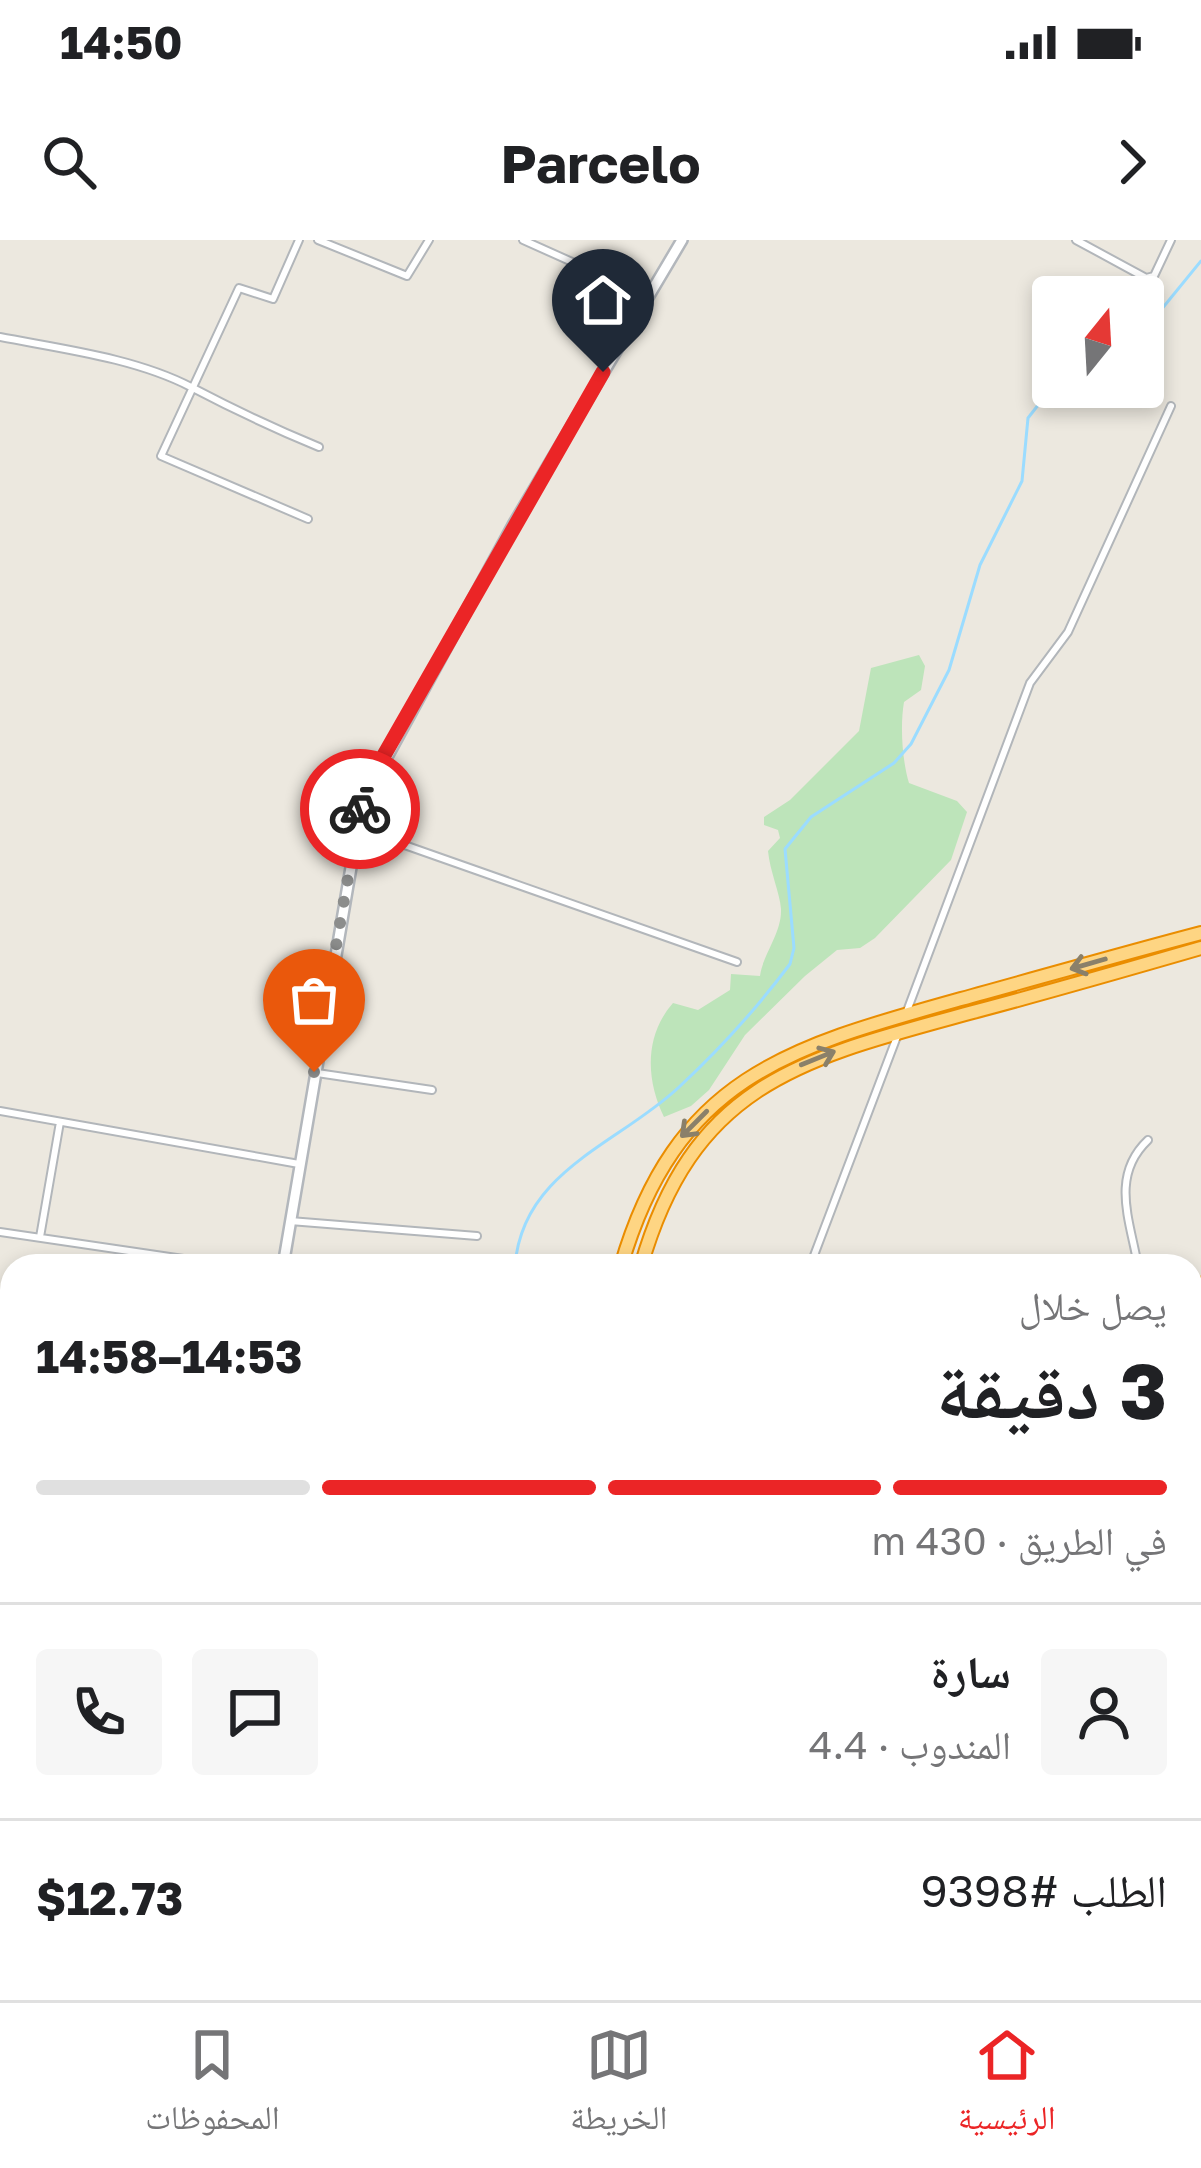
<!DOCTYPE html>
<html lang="ar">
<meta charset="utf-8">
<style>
body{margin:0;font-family:"Golos Text","Noto Naskh Arabic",sans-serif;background:#f6f6f6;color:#202124;direction:rtl;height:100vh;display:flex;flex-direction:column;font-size:45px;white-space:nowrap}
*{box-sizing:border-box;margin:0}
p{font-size:39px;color:#757577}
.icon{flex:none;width:66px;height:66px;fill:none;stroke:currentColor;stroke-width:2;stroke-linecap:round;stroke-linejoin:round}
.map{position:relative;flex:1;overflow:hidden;direction:ltr}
.details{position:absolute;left:0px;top:1014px;width:1203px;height:747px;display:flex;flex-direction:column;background:#fff;border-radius:36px 36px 0 0;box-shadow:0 6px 18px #0003;direction:rtl}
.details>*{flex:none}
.needle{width:78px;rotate:18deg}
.tools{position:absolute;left:1032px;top:36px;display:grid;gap:24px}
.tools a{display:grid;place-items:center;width:132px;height:132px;border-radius:12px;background:#fff;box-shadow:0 6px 18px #0003;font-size:60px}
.pin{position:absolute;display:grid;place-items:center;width:102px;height:102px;color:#fff;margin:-123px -51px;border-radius:50% 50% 50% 0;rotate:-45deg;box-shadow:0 0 12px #0007}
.pin .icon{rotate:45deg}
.courier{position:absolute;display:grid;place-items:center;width:120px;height:120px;margin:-60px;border:9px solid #eb2526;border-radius:50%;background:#fff;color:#222;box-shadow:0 3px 15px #0007}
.summary em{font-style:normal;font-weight:700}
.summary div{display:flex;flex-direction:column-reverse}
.summary{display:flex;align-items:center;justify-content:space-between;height:204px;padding:0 36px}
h1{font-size:78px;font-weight:700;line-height:90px}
.bar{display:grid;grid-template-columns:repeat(4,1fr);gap:18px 12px;align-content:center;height:144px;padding:0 36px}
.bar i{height:15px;border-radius:9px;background:#e0e0e0}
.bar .active{background:#eb2526}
.bar p{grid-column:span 4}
.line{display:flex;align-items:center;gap:30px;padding:0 36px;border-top:3px solid #e0e0e0}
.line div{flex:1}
.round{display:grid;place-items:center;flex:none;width:126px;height:126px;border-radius:12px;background:#f6f6f6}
.status{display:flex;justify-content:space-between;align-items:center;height:84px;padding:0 60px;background:#fff;direction:ltr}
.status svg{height:33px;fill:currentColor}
header{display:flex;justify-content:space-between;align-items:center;height:156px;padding:0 36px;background:#fff;font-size:54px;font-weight:700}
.tab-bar{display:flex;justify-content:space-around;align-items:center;height:168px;border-top:3px solid #e0e0e0;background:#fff;font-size:33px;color:#757577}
.tab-bar a{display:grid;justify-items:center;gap:6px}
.tab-bar .active{color:#eb2526}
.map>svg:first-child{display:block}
.green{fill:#bde4ba}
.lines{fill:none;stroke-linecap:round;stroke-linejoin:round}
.stream{stroke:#9bdcff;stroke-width:3}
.street-casing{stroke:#b2b6ba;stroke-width:10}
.secondary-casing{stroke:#b3b7bc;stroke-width:14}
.primary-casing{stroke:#f3b850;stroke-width:15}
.highway-casing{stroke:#ea8d00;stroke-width:16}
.street{stroke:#fff;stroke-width:6}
.secondary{stroke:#fff;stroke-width:9}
.primary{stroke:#ffe8a0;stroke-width:10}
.highway{stroke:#fed583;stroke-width:12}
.oneway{stroke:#8a806a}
.done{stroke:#8c8d8c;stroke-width:12;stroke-dasharray:0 21.6}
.route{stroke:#eb2526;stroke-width:15}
</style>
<div class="status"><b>14:50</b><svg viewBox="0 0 49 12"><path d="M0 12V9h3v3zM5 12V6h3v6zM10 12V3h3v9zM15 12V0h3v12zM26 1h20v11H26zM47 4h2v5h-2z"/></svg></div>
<header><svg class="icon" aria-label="forward" viewBox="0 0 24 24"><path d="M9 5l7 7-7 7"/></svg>Parcelo<svg class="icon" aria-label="search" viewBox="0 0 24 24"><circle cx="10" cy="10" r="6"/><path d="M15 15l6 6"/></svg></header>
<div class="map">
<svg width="1201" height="1760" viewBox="0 0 1201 1760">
<rect width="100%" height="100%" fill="#ece8df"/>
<!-- green -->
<path class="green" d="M 919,415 L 925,426 L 921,450 L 904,462 C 900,485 902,520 909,543 L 957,561 L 967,572 L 951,620 L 875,698 L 860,708 L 837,710 L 805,736 L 745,795 L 709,850 L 691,866 L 664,877 C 646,840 644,796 673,763 L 698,770 L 730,750 L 731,734 L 760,736 C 763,714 782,693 781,669 C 780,653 770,632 768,611 L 780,598 L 778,590 L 764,585 L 764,577 L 790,560 L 859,491 L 871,428 Z"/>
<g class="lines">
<!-- stream -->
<path class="stream" d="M 1143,92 L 1201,21
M 515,1026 C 522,931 618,904 678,848 C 718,811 757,768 790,724 L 794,708 L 785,609 L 811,577 L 894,523 L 911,504 L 949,430 L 980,325 L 1022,241 L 1028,178 L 1053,146
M 382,1760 L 388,1749"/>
<!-- street casing -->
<g class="street-casing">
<path id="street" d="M 299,0 L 273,59 L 239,48 L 161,216 L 308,279
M 318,0 L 407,36 L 429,0
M 523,0 L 648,56
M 1076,0 L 1146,38 L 1154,36 L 1171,0
M 0,97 C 62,109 135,118 191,147 C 233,169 275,189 319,207
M 359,589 L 737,722
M 907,771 L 1030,443 L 1068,392 L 1171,166
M 317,833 L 432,850
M 0,871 L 299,924
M 290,981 L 477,996
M 0,992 L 231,1026
M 40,997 L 60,882
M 283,1024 L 338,1026
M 810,1026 L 898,794
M 1138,1026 C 1130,980 1110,936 1148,900
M 0,1106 L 12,1106
M 0,1155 L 12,1155
M 1191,1533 L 1201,1532
M 1191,1604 L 1201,1603
M 1191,1657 L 1201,1655
M 1191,1712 L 1201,1710
M 447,1749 L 460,1760
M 1094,1749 L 1096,1760
M 500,1760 L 511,1749"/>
</g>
<!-- secondary casing -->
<g class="secondary-casing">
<path id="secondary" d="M 283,1026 L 362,563 L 513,285 L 682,0"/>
</g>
<!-- primary casing -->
<g class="primary-casing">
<path id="primary" d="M 1191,1045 L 1201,1043"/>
</g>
<!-- highway casing -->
<g class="highway-casing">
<path id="highway" d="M 621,1026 C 676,837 789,807 961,759 C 1041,737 1121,714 1201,693
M 641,1026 C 694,841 805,818 973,772 C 1049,752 1125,730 1201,708
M 0,1225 L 12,1223
M 0,1237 L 12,1235"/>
</g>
<!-- street -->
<use href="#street" class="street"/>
<!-- secondary -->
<use href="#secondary" class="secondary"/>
<!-- primary -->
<use href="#primary" class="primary"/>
<!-- highway -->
<use href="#highway" class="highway"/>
</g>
<!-- one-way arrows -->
<defs><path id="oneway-shaft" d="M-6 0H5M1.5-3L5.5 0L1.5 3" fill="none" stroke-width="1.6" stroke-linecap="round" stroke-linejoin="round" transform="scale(3)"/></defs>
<g class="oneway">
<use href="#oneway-shaft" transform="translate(1088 724) rotate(164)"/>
<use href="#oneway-shaft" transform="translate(818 818) rotate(-22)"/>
<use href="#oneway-shaft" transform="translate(694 884) rotate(135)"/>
</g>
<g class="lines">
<!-- done -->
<path class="done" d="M 314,832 L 360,569"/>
<!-- route -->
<path class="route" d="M 360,569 L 383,517 L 603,132"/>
</g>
</svg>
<div class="tools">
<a><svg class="needle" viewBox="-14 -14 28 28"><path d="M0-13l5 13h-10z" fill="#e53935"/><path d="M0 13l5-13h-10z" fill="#757577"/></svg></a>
</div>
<div class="pin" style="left:314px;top:832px;background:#ea580c"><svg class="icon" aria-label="bag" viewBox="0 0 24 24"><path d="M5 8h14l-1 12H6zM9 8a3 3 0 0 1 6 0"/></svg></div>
<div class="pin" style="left:603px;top:132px;background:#1f2937"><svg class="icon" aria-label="home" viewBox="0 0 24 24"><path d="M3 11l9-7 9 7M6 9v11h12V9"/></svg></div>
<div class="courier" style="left:360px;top:569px"><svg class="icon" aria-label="bike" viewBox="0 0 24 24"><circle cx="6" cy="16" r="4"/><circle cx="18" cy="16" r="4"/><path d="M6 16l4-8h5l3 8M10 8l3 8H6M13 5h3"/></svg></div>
<section class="details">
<div class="summary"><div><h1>3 دقيقة</h1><p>يصل خلال</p></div><em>14:53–14:58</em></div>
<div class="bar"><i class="active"></i><i class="active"></i><i class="active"></i><i></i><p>في الطريق · 430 m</p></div>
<div class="line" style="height:216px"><a class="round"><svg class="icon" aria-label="person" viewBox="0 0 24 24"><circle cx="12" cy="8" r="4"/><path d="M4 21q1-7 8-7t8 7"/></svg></a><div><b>سارة</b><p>المندوب · 4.4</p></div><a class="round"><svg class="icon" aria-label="chat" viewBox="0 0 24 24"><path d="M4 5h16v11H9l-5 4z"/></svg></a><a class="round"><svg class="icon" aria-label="phone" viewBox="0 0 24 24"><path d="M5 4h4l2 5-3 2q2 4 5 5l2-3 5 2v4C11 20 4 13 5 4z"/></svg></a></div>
<div class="line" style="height:156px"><div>الطلب #9398</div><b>$12.73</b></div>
</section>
</div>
<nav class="tab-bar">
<a class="active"><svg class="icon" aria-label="home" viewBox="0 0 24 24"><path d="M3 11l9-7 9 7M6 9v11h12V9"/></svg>الرئيسية</a>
<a><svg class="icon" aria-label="map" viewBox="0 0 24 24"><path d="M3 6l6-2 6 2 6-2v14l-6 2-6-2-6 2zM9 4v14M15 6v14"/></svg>الخريطة</a>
<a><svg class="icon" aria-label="saved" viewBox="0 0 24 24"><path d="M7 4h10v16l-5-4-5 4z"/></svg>المحفوظات</a>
</nav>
